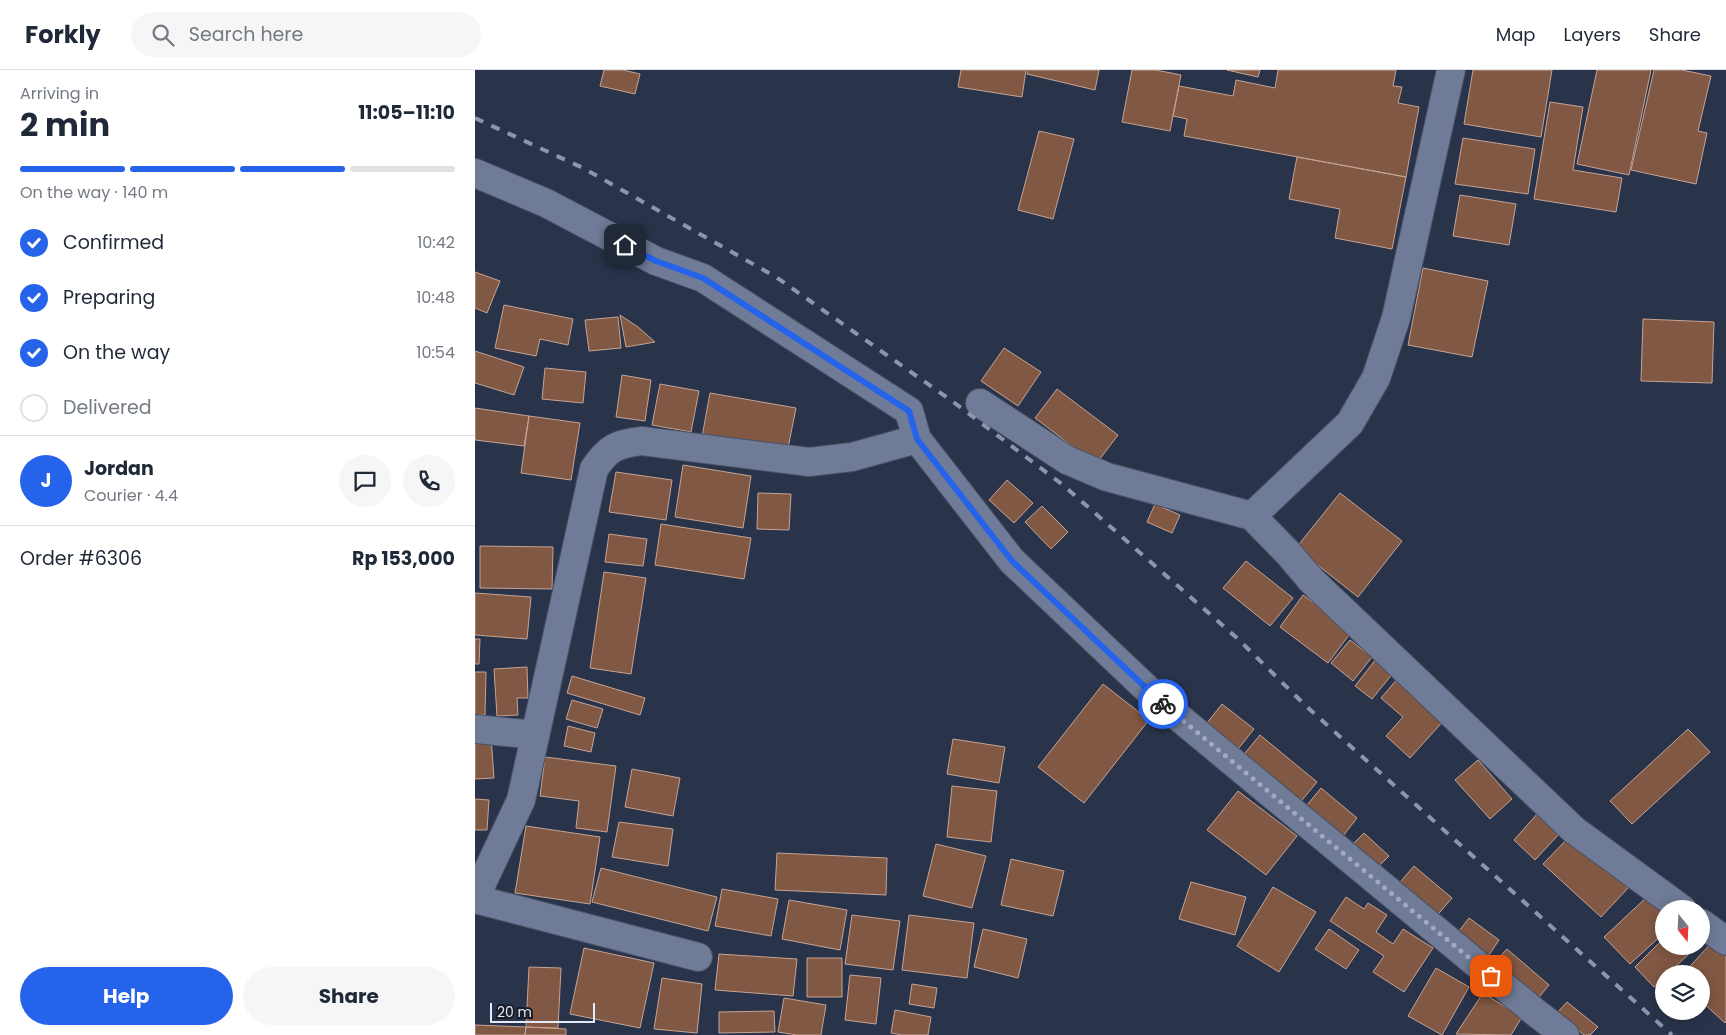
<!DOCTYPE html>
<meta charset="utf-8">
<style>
body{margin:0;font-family:Poppins,sans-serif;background:#f6f6f7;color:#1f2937;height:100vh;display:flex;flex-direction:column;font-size:19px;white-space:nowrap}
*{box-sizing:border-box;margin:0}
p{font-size:16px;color:#747a83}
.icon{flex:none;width:28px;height:28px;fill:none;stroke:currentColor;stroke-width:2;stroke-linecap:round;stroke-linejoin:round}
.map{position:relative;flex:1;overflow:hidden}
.panel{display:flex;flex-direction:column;background:#fff;width:475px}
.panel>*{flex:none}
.needle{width:32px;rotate:162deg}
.controls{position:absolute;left:1180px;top:830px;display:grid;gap:10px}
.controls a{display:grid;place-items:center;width:55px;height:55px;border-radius:50%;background:#fff;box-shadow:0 2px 12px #0003;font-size:25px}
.scale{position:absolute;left:15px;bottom:12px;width:105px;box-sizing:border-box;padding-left:5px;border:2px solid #e3eaf9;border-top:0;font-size:14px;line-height:18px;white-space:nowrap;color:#e3eaf9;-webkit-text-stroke:4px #171c26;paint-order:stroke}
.pin{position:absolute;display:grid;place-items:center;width:42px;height:42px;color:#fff;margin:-21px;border-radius:10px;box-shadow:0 2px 8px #0006}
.courier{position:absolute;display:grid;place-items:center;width:50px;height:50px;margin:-25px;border:4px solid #2563eb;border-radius:50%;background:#fff;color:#222;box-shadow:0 1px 6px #0007}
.head em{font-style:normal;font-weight:700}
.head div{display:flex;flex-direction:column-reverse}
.head{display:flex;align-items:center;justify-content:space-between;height:85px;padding:0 20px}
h1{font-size:32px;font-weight:700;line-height:38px}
.bar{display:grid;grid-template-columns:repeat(4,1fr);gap:8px 5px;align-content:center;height:60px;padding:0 20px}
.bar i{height:6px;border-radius:4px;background:#e0e1e3}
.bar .current{background:#2563eb}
.bar p{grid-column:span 4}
.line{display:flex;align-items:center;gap:12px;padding:0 20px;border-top:1px solid #e0e1e3}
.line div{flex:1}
.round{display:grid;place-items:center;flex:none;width:52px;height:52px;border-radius:26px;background:#f6f6f7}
ol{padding:0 20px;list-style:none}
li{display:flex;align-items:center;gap:15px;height:55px}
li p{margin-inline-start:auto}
li .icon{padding:5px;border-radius:50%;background:#2563eb;color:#fff;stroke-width:4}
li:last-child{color:#747a83}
li i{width:28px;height:28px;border:2px solid #e0e1e3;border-radius:50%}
.cta{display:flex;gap:10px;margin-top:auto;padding:10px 20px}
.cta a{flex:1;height:58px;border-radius:30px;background:#2563eb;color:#fff;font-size:20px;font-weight:700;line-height:58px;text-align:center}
.cta a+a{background:#f6f6f7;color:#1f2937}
header{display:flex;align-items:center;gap:30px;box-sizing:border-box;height:70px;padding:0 25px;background:#fff;border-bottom:1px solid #e0e1e3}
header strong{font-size:24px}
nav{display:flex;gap:28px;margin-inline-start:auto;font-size:18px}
.search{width:350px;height:45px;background:#f6f6f7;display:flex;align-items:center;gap:12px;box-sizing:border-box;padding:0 18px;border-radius:28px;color:#747a83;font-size:19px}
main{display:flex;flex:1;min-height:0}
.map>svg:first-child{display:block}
.building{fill:#815843;stroke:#c5a495}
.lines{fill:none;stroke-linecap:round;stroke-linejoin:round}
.minor-casing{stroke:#485165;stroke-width:30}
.minor{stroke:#6f7b97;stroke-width:28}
.rail{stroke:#8d96a9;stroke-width:4;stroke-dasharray:9 9;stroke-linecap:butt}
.done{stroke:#a2aabc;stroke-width:5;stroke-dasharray:0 9}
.route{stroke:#2563eb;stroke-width:6}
</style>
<header>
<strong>Forkly</strong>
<div class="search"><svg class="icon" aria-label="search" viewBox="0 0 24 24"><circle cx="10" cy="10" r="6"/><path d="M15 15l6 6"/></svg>Search here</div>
<nav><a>Map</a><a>Layers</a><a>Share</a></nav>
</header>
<main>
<section class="panel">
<div class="head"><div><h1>2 min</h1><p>Arriving in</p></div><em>11:05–11:10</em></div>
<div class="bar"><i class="current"></i><i class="current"></i><i class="current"></i><i></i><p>On the way · 140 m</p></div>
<ol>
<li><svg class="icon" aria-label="check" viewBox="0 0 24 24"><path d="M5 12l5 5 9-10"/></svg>Confirmed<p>10:42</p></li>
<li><svg class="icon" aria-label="check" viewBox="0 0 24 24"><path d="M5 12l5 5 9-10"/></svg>Preparing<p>10:48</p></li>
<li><svg class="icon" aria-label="check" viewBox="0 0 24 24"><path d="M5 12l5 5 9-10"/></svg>On the way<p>10:54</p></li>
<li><i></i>Delivered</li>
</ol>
<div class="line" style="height:90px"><b class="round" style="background:#2563eb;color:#fff">J</b><div><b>Jordan</b><p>Courier · 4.4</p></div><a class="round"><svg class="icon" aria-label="chat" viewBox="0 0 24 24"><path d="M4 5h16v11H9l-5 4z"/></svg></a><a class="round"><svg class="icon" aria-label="phone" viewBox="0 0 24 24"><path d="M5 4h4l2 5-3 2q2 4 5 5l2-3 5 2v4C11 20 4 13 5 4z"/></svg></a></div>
<div class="line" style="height:65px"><div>Order #6306</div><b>Rp 153,000</b></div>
<div class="cta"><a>Help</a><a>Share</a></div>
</section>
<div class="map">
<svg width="1251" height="965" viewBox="0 0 1251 965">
<rect width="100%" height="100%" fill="#29344b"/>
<!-- building -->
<path class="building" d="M 129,0 L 148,0 L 165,4 L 160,24 L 125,16 Z
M 486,0 L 551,0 L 547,27 L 483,17 Z
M 553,0 L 624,0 L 620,20 L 552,4 Z
M 657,0 L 681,0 L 706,5 L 695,61 L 647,52 Z
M 752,0 L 785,0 L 783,7 Z
M 803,0 L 921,0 L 918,16 L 927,17 L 923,33 L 944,37 L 931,107 L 709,66 L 712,49 L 698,46 L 704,16 L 758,26 L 761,10 L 800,18 Z
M 998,0 L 1077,0 L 1066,67 L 989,54 Z
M 1122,0 L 1176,0 L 1154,105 L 1102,94 Z
M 1179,0 L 1207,0 L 1236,6 L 1223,61 L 1232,63 L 1221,114 L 1156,100 Z
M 1075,32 L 1108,37 L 1098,100 L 1147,108 L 1141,142 L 1059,129 Z
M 564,61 L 599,69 L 578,149 L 543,140 Z
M 988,68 L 1060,79 L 1053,124 L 980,114 Z
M 822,87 L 931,107 L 917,179 L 860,168 L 865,139 L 814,129 Z
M 985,125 L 1041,134 L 1034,175 L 978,166 Z
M 948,198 L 1013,211 L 997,287 L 933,275 Z
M 0,202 L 25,211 L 12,243 L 0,238 Z
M 29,235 L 98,249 L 93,275 L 65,269 L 61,286 L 20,278 Z
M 145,245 L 163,257 L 180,272 L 151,277 Z
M 143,247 L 146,278 L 114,281 L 110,250 Z
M 1168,249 L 1239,252 L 1237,313 L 1166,311 Z
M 529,278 L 566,302 L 543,336 L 506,311 Z
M 0,281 L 49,297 L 39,325 L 0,313 Z
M 70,298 L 111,302 L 108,333 L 67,329 Z
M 147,305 L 176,310 L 170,351 L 141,347 Z
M 185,314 L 224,321 L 216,362 L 177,355 Z
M 582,319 L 643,365 L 621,394 L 560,348 Z
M 235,323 L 321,338 L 312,383 L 227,367 Z
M 0,338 L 54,346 L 49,376 L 0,370 Z
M 54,346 L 105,353 L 96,410 L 46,403 Z
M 208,395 L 276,406 L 268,458 L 200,447 Z
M 141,402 L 197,410 L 191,450 L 134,442 Z
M 532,410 L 558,433 L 539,453 L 514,430 Z
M 283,423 L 316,424 L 314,460 L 282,459 Z
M 865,423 L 927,471 L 883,527 L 821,478 Z
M 680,434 L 705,445 L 697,463 L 672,452 Z
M 567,436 L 593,462 L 576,479 L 550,452 Z
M 186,454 L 276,468 L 269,509 L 180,495 Z
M 134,464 L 172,469 L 168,496 L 130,492 Z
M 5,476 L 78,477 L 77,519 L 5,518 Z
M 771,491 L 818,528 L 795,556 L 748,518 Z
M 129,502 L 171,508 L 156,604 L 115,598 Z
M 0,523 L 56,527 L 52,569 L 0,565 Z
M 828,525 L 877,561 L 853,593 L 805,557 Z
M 0,569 L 5,569 L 4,594 L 0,594 Z
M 875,570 L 897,587 L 878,611 L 856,593 Z
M 905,584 L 923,597 L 897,629 L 880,616 Z
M 52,597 L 53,628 L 42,628 L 43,645 L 22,646 L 19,599 Z
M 0,602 L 11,602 L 10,645 L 0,645 Z
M 97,606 L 170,628 L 165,645 L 92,623 Z
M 924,607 L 971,648 L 935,688 L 911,666 L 928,647 L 906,628 Z
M 628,614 L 674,650 L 609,733 L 563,697 Z
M 97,630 L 128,639 L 122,658 L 91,649 Z
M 747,634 L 779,659 L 760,683 L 728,658 Z
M 93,656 L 120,663 L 116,682 L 89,676 Z
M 1213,659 L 1235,682 L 1157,754 L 1135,731 Z
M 785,665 L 842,712 L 823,735 L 766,688 Z
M 16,667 L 19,708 L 0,709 L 0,668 Z
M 478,669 L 530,677 L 524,713 L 472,704 Z
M 70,687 L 141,696 L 132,762 L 101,758 L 104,731 L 65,726 Z
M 1003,690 L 1037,729 L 1015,749 L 980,710 Z
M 157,699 L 205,708 L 198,746 L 150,737 Z
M 477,716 L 522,721 L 516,772 L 472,767 Z
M 846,718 L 882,748 L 864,771 L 828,740 Z
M 763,721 L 822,766 L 791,805 L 732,760 Z
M 0,729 L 14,730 L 12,760 L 0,760 Z
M 1063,743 L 1085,763 L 1060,790 L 1039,770 Z
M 144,752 L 198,759 L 193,796 L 137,787 Z
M 51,756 L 125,767 L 115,834 L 40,823 Z
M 889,763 L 914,786 L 902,798 L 877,775 Z
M 1096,765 L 1153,818 L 1126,847 L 1068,794 Z
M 461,774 L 511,786 L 497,838 L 448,826 Z
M 302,783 L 412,788 L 411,825 L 300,820 Z
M 536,789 L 589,801 L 578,846 L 526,835 Z
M 939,796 L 977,828 L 959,849 L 921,817 Z
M 126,798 L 242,827 L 233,861 L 117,832 Z
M 716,812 L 771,827 L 760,865 L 704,849 Z
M 798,817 L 841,842 L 804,902 L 762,876 Z
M 247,819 L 303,829 L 296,866 L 240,856 Z
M 1173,826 L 1189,843 L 1189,863 L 1155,894 L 1129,867 Z
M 871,827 L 889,839 L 893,833 L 912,845 L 901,862 L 918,874 L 928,859 L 958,878 L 929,922 L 898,902 L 909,886 L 855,851 Z
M 314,830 L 372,840 L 365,880 L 307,869 Z
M 377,845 L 425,851 L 418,900 L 370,894 Z
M 434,845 L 499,853 L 492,908 L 427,900 Z
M 994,848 L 1024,870 L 1012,888 L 981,865 Z
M 508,859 L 552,869 L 543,908 L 499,897 Z
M 854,859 L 884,880 L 871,899 L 840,879 Z
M 1189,868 L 1189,876 L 1222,876 L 1193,904 L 1189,904 L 1189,908 L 1179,917 L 1160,897 Z
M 1238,871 L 1251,883 L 1251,951 L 1250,953 L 1226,931 L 1226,904 L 1208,904 Z
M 109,878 L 179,893 L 165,958 L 95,944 Z
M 1032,879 L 1074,915 L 1061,931 L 1018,894 Z
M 244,884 L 322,889 L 318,926 L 240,920 Z
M 332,888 L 367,888 L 367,927 L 332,927 Z
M 54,897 L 86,898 L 83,958 L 51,957 Z
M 961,898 L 994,917 L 967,965 L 933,946 Z
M 375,905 L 406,908 L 401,954 L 370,950 Z
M 187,908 L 227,914 L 222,963 L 179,959 Z
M 437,914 L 462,918 L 459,938 L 434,934 Z
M 1008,923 L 1047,947 L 1036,965 L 981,964 Z
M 309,928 L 351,935 L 346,965 L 322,965 L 303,962 Z
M 1092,932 L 1123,957 L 1115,965 L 1109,965 L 1082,943 Z
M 420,940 L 456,947 L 453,965 L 427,965 L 416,963 Z
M 299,941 L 300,962 L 244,963 L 244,942 Z
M 0,955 L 51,957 L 50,965 L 0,965 Z
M 51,957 L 91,959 L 91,965 L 50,965 Z"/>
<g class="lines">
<!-- minor casing -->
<g class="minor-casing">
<path id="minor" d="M 0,103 L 71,133 L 181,191 L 228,208 L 434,341 L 442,369 L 537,491 L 690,636 L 1060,942 L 1090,965
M 505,333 L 592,390 L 632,407 L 777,446 L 814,484 L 836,510 L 1099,760 L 1207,839
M 777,446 L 875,353 L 901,308 L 921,248 L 976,0
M 0,659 L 60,665
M 0,828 L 46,730 L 119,399 C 133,378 141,374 167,371 L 334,392 L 377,387 L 442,369
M 0,829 L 223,887
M 1226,853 L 1251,871"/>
</g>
<!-- minor -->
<use href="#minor" class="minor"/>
<!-- rail -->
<path class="rail" d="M 0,48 L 108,98 L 301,207 L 477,331 L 588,415 L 762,568 L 832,637 L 1197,965"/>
</g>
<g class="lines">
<!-- done -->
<path class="done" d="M 688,634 L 1016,906"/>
<!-- route -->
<path class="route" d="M 150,175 L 181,191 L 228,208 L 434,341 L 442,369 L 537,491 L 688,634"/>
</g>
</svg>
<div class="controls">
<a><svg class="needle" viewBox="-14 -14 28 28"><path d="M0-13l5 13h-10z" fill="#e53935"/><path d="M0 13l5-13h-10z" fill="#747a83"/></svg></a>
<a><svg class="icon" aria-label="layers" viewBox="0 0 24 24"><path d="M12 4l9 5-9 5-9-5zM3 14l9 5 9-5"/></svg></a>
</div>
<div class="scale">20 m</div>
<div class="pin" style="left:1016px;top:906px;background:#ea580c"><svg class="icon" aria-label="bag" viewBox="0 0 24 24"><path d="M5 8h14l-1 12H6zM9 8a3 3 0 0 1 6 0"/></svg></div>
<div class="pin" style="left:150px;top:175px;background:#1f2937"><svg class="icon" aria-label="home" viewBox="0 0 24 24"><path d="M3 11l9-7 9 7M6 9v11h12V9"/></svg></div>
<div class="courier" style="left:688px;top:634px"><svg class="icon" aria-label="bike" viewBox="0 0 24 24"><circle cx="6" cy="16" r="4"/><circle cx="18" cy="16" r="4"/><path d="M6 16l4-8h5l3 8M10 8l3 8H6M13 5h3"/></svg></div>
</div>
</main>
